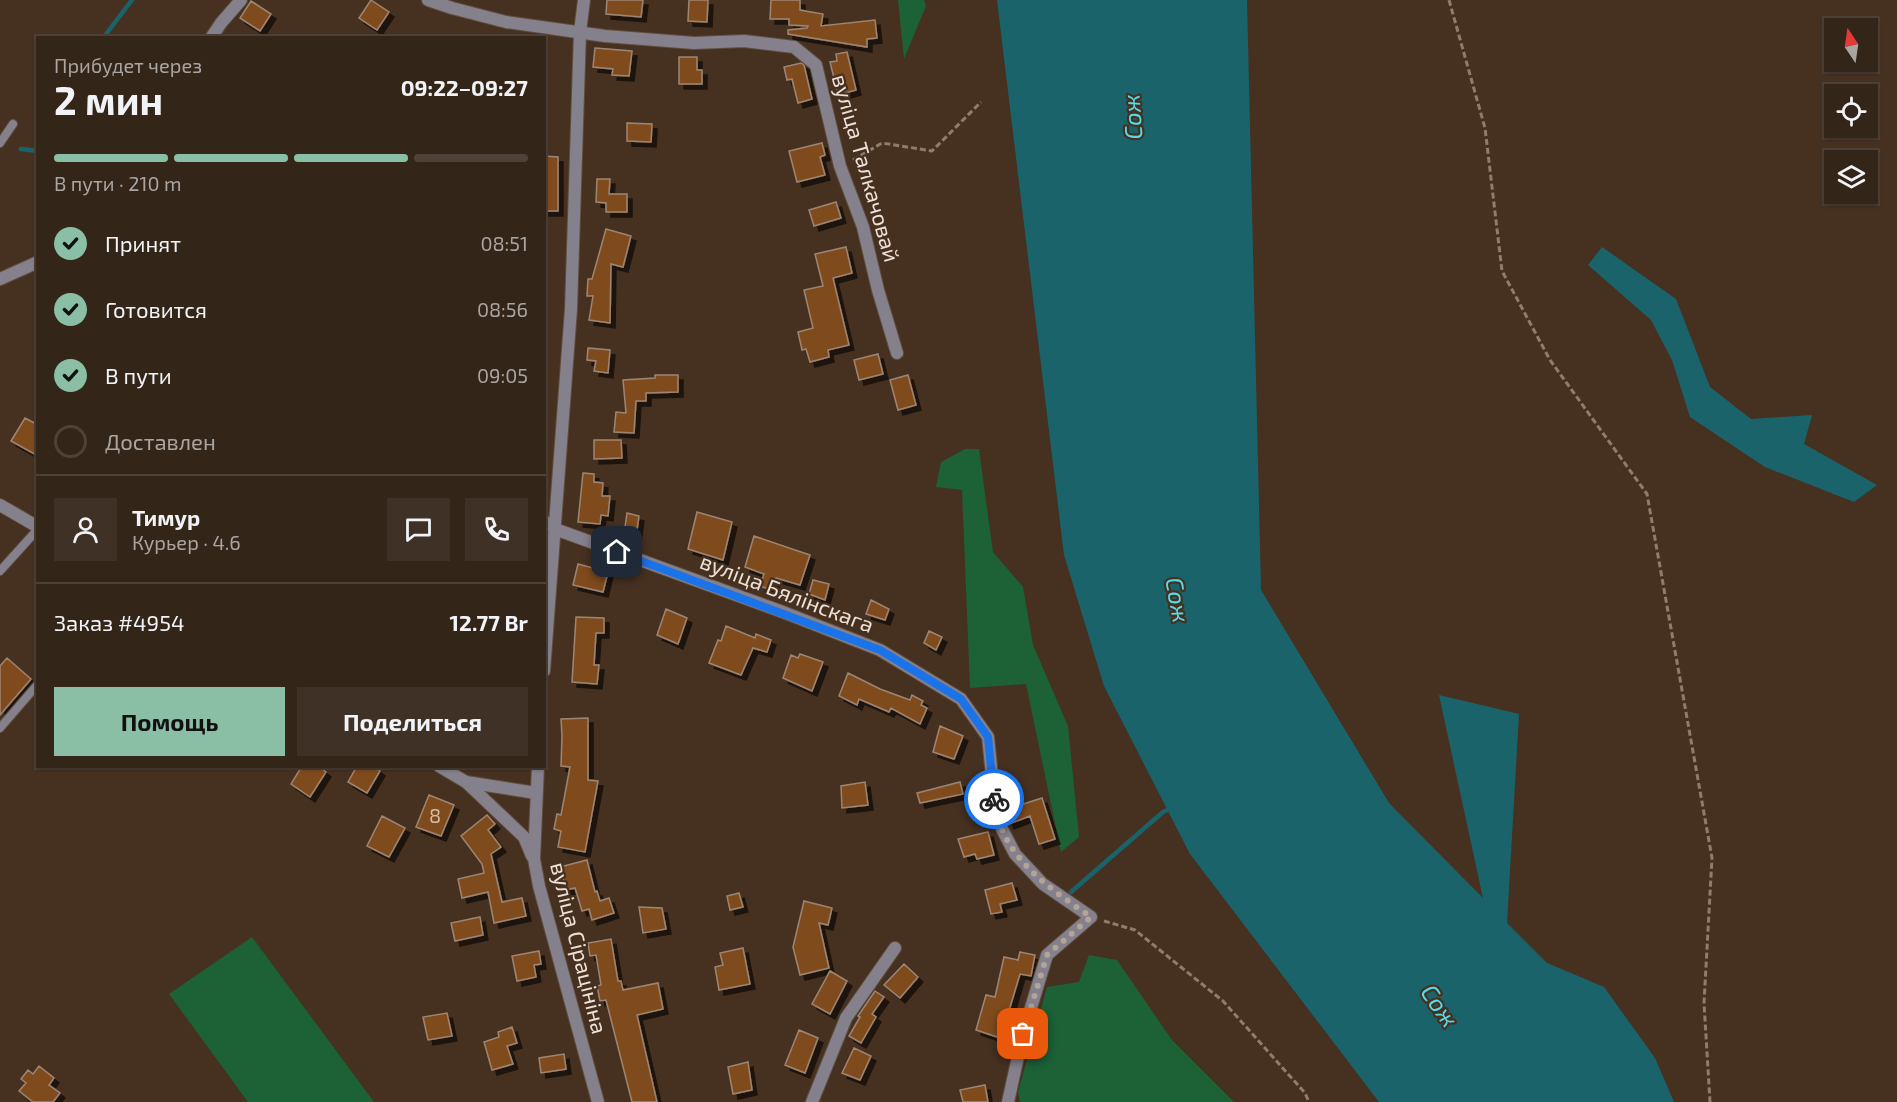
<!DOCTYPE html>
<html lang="ru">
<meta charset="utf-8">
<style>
body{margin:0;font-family:"Exo 2",sans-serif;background:#3f3126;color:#f1f3f6;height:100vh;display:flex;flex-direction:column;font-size:22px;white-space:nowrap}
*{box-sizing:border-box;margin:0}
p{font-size:20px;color:#a9a5a2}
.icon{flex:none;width:33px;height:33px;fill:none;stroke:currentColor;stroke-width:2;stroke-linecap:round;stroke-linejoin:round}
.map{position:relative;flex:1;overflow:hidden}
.details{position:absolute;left:36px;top:36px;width:510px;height:732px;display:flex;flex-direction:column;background:#342519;border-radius:0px;box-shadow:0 2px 4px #0004,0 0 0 2px #4e4238}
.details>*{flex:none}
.needle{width:39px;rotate:347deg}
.tools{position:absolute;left:1824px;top:18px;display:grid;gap:12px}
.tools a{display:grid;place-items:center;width:54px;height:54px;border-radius:0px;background:#342519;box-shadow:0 2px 4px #0004,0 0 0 2px #4e4238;font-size:30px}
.pin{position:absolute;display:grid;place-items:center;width:51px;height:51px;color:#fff;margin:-26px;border-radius:12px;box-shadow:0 3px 9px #0006}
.courier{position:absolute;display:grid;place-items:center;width:60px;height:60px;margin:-30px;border:4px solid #1a73e8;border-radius:50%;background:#fff;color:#222;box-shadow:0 2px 8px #0007}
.overview em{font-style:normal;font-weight:700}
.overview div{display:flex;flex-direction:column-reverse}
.overview{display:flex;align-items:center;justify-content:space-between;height:102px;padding:0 18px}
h1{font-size:39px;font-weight:700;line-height:45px}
.bar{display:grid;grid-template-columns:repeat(4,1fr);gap:9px 6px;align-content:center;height:72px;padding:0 18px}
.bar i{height:8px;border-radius:4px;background:#4e4238}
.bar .selected{background:#8abfa5}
.bar p{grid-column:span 4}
.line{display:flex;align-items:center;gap:15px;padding:0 18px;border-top:2px solid #4e4238}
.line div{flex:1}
.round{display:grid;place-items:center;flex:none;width:63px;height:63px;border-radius:0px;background:#3f3126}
ol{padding:0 18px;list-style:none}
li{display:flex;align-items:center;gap:18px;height:66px}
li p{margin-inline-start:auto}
li .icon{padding:6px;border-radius:50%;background:#8abfa5;color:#111;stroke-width:4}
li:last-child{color:#a9a5a2}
li i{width:33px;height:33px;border:3px solid #4e4238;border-radius:50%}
.cta{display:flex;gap:12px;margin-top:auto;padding:12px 18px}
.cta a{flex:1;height:69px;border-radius:0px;background:#8abfa5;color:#111;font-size:24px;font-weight:700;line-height:69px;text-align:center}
.cta a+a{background:#3f3126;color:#f1f3f6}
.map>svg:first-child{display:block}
.green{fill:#1d6136}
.water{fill:#1b636b}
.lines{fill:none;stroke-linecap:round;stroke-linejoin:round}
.stream{stroke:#1b636b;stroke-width:4.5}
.building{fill:#804c1f;stroke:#9e8573;stroke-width:1.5;filter:url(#shadow)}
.service-casing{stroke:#614d3e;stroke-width:10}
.minor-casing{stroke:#614d3e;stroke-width:14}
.path{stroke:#8e7c6e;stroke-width:3;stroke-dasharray:6 3;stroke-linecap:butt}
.service{stroke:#84818d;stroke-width:8}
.minor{stroke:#84818d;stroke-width:12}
.done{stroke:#b4a397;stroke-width:6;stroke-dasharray:0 10.8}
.route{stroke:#1a73e8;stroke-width:8}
.labels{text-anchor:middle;stroke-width:4.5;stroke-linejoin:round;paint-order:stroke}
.number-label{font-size:20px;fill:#d3bca9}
.street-label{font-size:22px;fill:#efe1d7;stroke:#463121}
.water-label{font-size:24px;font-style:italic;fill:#56dbea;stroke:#463121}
</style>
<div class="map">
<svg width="1897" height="1102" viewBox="0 0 1897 1102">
<defs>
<filter id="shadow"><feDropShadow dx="5" dy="5" stdDeviation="0" flood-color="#0009"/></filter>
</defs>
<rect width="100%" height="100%" fill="#463121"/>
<!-- green -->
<path class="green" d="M 898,0 L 924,0 L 926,6 L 904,59 Z
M 965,449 L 979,449 L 993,552 L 1023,587 L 1033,645 L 1068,726 L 1079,837 L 1061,852 L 1026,684 L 970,688 L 962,490 L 936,487 L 941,462 Z
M 252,937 L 374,1102 L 248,1102 L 169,994 Z
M 1089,955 L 1117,960 L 1172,1040 L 1234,1102 L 1020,1102 L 1018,1092 L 1047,987 L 1079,982 Z"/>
<!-- water -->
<path class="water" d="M 997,0 L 1247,0 L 1261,590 L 1389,803 L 1483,898 L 1439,695 L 1519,714 L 1507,923 L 1547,963 L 1604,987 L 1655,1058 L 1674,1102 L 1379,1102 L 1190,854 L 1104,686 L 1064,555 Z
M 1602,247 L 1676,299 L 1710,387 L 1751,419 L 1812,415 L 1804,444 L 1877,485 L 1854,502 L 1765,467 L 1690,417 L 1672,360 L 1651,320 L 1588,265 Z"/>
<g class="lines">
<!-- stream -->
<path class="stream" d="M 103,38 L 132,0
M 21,149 L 38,151
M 1071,892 L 1163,812 L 1172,808"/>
</g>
<!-- building -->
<path class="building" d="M 371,0 L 389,12 L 377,30 L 359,18 Z
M 607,0 L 643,0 L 641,17 L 606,14 Z
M 689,0 L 708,0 L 707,22 L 688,21 Z
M 771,0 L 800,0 L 800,10 L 823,14 L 821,26 L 875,20 L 877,38 L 867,39 L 867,47 L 788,34 L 788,30 L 807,28 L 808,26 L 789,25 L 789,19 L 770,19 Z
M 251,1 L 271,14 L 260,31 L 240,18 Z
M 595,48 L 632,51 L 629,76 L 612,75 L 613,69 L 593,67 Z
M 847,52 L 856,90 L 838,95 L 830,62 L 837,61 L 836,54 Z
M 679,57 L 697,57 L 697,70 L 702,70 L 702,84 L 679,84 Z
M 801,63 L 804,65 L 812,99 L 798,103 L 792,79 L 787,80 L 784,67 Z
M 627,123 L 652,124 L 651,142 L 627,141 Z
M 822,143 L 825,155 L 820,157 L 825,175 L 797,182 L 789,151 Z
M 544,156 L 558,157 L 558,211 L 544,211 Z
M 597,179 L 610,179 L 609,194 L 627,194 L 627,212 L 606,212 L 606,203 L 596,202 Z
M 836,202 L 841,218 L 814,226 L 809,210 Z
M 606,229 L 631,236 L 623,267 L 611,264 L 610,323 L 589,320 L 593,296 L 587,296 L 588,279 L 592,279 Z
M 846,247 L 852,273 L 833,278 L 849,345 L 828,350 L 829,357 L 810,362 L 806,349 L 802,350 L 798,332 L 813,328 L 804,290 L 823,286 L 815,254 Z
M 588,348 L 610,350 L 608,373 L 594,371 L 596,361 L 587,360 Z
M 878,354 L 883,374 L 859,380 L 854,360 Z
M 655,375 L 678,375 L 678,392 L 646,393 L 646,401 L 636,401 L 634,433 L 614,432 L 616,412 L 626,413 L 623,380 L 655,378 Z
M 908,375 L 916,405 L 898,410 L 890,380 Z
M 25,418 L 38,425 L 38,456 L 11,441 Z
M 594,440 L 621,440 L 622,458 L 594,459 Z
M 583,473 L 594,474 L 594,482 L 603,483 L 602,496 L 610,496 L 608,516 L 601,515 L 600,524 L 578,522 Z
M 697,512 L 732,522 L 723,560 L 688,549 Z
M 627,513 L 639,516 L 636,537 L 624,534 Z
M 754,536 L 810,555 L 800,585 L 776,578 L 771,590 L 760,586 L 764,574 L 745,567 Z
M 578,564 L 608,572 L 603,592 L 573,585 Z
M 813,580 L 829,584 L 825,600 L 809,594 Z
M 871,600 L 889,609 L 885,620 L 866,614 Z
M 666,609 L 687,618 L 678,644 L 657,635 Z
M 576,617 L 604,618 L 604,633 L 596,633 L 594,665 L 599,665 L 597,684 L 572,682 Z
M 726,626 L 755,638 L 756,634 L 771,640 L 767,652 L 753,648 L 741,675 L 709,663 L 718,640 L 721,641 Z
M 929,631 L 942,637 L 936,650 L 924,643 Z
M 800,654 L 823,662 L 812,691 L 783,678 L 791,655 L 798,658 Z
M 7,658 L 31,679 L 0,715 L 0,666 Z
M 848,673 L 880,689 L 910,700 L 912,695 L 923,701 L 921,705 L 927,708 L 920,724 L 891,708 L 889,712 L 859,699 L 857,705 L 839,696 Z
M 588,718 L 588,780 L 598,781 L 585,852 L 558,847 L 561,831 L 554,829 L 557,814 L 561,815 L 570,767 L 561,766 L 562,736 L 561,719 Z
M 940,726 L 963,736 L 954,759 L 933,752 Z
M 302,766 L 318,766 L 326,772 L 310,797 L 291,784 Z
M 357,766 L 373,766 L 380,771 L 367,793 L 348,782 Z
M 865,782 L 868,805 L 842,808 L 841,786 Z
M 960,782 L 963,794 L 920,803 L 917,793 Z
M 429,795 L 454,805 L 441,836 L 416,827 Z
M 1042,798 L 1055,839 L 1039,844 L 1030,816 L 1009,824 L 1005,810 Z
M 487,815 L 495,824 L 488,830 L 501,847 L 491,854 L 502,902 L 522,898 L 526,916 L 494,923 L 488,892 L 462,898 L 458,879 L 484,873 L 482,864 L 461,836 Z
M 382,816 L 405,828 L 389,857 L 367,846 Z
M 988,832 L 994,855 L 977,859 L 975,854 L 964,857 L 958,839 Z
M 587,860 L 595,892 L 597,891 L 600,901 L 609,898 L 614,913 L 592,920 L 589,909 L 582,911 L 575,888 L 566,890 L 560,867 Z
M 1012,883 L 1017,900 L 1000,904 L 1002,912 L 991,914 L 985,890 Z
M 739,893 L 743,907 L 730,910 L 727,896 Z
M 804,901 L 832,908 L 828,925 L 819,923 L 829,968 L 800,975 L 793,947 Z
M 639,907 L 662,908 L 666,929 L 643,933 Z
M 480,917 L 483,935 L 455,941 L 451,923 Z
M 611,939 L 618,981 L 621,981 L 623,990 L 658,983 L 663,1009 L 637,1015 L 657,1102 L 632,1102 L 606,1000 L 600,1001 L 597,986 L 601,985 L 596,955 L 590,956 L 588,943 Z
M 743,948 L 750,984 L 719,990 L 715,967 L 723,965 L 720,953 Z
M 539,951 L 541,964 L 534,965 L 536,977 L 517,981 L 512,956 Z
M 1020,952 L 1035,955 L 1031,976 L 1020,974 L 1008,1014 L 1004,1013 L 997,1037 L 976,1030 L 986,995 L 995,997 L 1004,957 L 1018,960 Z
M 904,964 L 918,977 L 900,998 L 884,985 Z
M 830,971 L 847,981 L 830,1014 L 812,1004 Z
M 875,991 L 884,997 L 872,1014 L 876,1017 L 861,1043 L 849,1036 L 860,1017 L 858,1016 Z
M 447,1013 L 452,1036 L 428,1040 L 423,1017 Z
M 512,1027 L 517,1043 L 507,1046 L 513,1064 L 492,1070 L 484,1042 L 499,1037 L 498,1032 Z
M 799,1030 L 818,1038 L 805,1073 L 785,1065 Z
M 854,1048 L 871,1056 L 860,1080 L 842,1073 Z
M 564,1054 L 566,1069 L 541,1073 L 539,1058 Z
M 748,1062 L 752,1090 L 733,1094 L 728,1067 Z
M 39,1066 L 54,1078 L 49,1085 L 60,1093 L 53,1102 L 33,1102 L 19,1091 L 26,1083 L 21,1079 L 28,1070 L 33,1074 Z
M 985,1085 L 988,1102 L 963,1102 L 960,1090 Z"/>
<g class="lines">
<!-- service casing -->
<g class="service-casing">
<path id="service" d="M 0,143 L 13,124
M 0,571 L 38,529
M 0,728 L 38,684"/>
</g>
<!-- minor casing -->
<g class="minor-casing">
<path id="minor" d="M 428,0 L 452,8 L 506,22 L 605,36 L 694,43 L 744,41 L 794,47 L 816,65 L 840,166 L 863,227 L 878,290 L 897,353
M 211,38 L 221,23 L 241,0
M 0,279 L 38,262
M 0,505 L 38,527
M 544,521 L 555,529 L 783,612 L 880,650 L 961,699 L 988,737 L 995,805 L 1002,829 L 1015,854 L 1043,884 L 1091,917 L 1047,955 L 1023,1034 L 1008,1102
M 544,671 L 571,309 L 580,32 L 584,0
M 439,766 L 466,782 L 536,793
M 538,766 L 534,859 L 539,886 L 598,1102
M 466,782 L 524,837 L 532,856
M 812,1102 L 846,1018 L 895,948"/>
</g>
<!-- path -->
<path class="path" d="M 1449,0 L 1485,128 L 1502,271 L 1550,360 L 1647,494 L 1712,858 L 1704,1003 L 1710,1102
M 853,160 L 882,143 L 932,151 L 981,102
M 1104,921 L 1135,930 L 1223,1001 L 1305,1093 L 1309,1102"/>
<!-- service -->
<use href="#service" class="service"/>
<!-- minor -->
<use href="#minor" class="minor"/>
</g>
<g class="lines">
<!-- done -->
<path class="done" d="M 994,799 C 1000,856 1048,887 1091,917 L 1047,955 L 1023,1034"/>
<!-- route -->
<path class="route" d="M 617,552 L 880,650 L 961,699 L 988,737 L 994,799"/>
</g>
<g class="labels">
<!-- number labels -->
<g class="number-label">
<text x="435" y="823">8</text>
</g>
<!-- street labels -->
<g class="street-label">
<text transform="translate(866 168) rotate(74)" y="8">вуліца Талкачовай</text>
<text transform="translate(787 593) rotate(21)" y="8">вуліца Бялінскага</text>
<text transform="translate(579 948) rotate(76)" y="8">вуліца Сірацініна</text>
</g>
<!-- water labels -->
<g class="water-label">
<text transform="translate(1133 117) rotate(-94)" y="8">Сож</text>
<text transform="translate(1177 600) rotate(80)" y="8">Сож</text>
<text transform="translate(1439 1006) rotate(55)" y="8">Сож</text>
</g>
</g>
</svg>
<div class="tools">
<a><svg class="needle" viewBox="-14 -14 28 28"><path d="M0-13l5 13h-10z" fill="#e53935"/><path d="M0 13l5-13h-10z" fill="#a9a5a2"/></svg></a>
<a><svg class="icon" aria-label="locate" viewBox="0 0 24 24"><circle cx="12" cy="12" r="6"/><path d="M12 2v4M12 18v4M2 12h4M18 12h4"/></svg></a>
<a><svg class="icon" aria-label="layers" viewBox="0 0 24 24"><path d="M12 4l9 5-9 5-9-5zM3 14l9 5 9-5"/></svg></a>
</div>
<div class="pin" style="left:1023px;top:1034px;background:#ea580c"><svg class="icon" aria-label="bag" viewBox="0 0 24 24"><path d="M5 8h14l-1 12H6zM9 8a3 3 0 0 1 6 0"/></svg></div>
<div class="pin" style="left:617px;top:552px;background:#1f2937"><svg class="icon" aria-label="home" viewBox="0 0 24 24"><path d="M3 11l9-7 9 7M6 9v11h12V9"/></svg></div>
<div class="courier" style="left:994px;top:799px"><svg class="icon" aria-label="bike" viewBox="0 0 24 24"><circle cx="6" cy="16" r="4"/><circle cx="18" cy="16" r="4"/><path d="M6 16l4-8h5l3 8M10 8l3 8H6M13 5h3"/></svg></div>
<section class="details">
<div class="overview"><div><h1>2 мин</h1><p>Прибудет через</p></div><em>09:22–09:27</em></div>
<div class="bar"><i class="selected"></i><i class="selected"></i><i class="selected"></i><i></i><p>В пути · 210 m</p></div>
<ol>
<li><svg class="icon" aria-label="check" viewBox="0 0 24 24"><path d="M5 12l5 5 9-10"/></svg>Принят<p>08:51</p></li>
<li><svg class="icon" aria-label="check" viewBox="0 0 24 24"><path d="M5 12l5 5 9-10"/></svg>Готовится<p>08:56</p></li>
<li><svg class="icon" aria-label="check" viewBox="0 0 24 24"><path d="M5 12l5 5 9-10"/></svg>В пути<p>09:05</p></li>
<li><i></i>Доставлен</li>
</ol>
<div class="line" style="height:108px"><a class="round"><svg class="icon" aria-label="person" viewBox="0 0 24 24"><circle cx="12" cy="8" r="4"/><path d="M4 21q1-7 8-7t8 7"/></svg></a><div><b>Тимур</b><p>Курьер · 4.6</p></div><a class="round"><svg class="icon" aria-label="chat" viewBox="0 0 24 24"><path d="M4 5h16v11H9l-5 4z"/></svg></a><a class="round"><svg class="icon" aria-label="phone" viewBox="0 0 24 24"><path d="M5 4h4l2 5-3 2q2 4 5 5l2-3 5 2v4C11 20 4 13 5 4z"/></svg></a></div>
<div class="line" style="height:78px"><div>Заказ #4954</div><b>12.77 Br</b></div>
<div class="cta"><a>Помощь</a><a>Поделиться</a></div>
</section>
</div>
